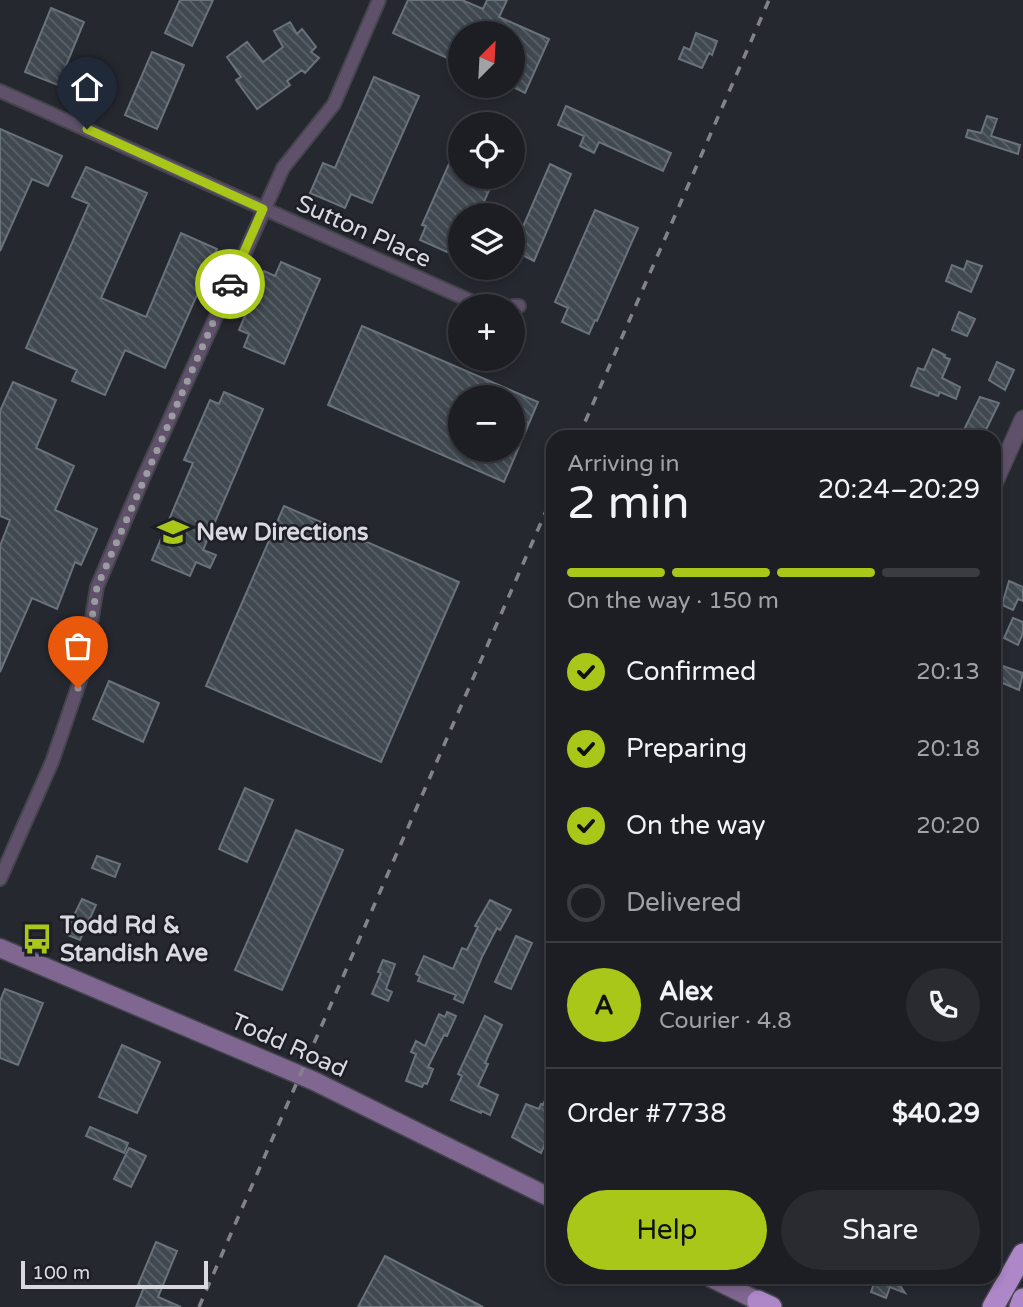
<!DOCTYPE html>
<meta charset="utf-8">
<style>
body{margin:0;font-family:"Varela Round",sans-serif;background:#292b31;color:#f1f3f6;height:100vh;display:flex;flex-direction:column;font-size:26px;white-space:nowrap}
*{box-sizing:border-box;margin:0}
p{font-size:23px;color:#a0a2a6}
.icon{flex:none;width:38px;height:38px;fill:none;stroke:currentColor;stroke-width:2;stroke-linecap:round;stroke-linejoin:round}
.map{position:relative;flex:1;overflow:hidden}
.sheet{position:absolute;left:546px;top:430px;width:455px;height:854px;display:flex;flex-direction:column;background:#1c1e24;border-radius:21px;box-shadow:0 4px 10px #0003,0 0 0 2px #3a3c41}
.sheet>*{flex:none}
.needle{width:46px;rotate:24deg}
.controls{position:absolute;left:448px;top:21px;display:grid;gap:14px}
.controls a{display:grid;place-items:center;width:77px;height:77px;border-radius:50%;background:#1c1e24;box-shadow:0 4px 10px #0003,0 0 0 2px #3a3c41;font-size:35px}
.scale{position:absolute;left:21px;bottom:18px;width:187px;box-sizing:border-box;padding-left:7px;border:4px solid #d9dae0;border-top:0;font-size:19px;line-height:24px;white-space:nowrap;color:#d9dae0;-webkit-text-stroke:5px #1d1e26;paint-order:stroke}
.pin{position:absolute;display:grid;place-items:center;width:60px;height:60px;color:#fff;margin:-72px -30px;border-radius:50% 50% 50% 0;rotate:-45deg;box-shadow:0 0 7px #0007}
.pin .icon{rotate:45deg}
.courier{position:absolute;display:grid;place-items:center;width:70px;height:70px;margin:-35px;border:5px solid #a9c719;border-radius:50%;background:#fff;color:#222;box-shadow:0 2px 9px #0007}
.summary em{font-style:normal;font-weight:600}
.summary div{display:flex;flex-direction:column-reverse}
.summary{display:flex;align-items:center;justify-content:space-between;height:119px;padding:0 21px}
h1{font-size:46px;font-weight:600;line-height:52px}
.bar{display:grid;grid-template-columns:repeat(4,1fr);gap:10px 7px;align-content:center;height:84px;padding:0 21px}
.bar i{height:9px;border-radius:5px;background:#3a3c41}
.bar .selected{background:#a9c719}
.bar p{grid-column:span 4}
.line{display:flex;align-items:center;gap:18px;padding:0 21px;border-top:2px solid #3a3c41}
.line div{flex:1}
.round{display:grid;place-items:center;flex:none;width:74px;height:74px;border-radius:37px;background:#292b31}
ol{padding:0 21px;list-style:none}
li{display:flex;align-items:center;gap:21px;height:77px}
li p{margin-inline-start:auto}
li .icon{padding:7px;border-radius:50%;background:#a9c719;color:#111;stroke-width:4}
li:last-child{color:#a0a2a6}
li i{width:38px;height:38px;border:4px solid #3a3c41;border-radius:50%}
.action{display:flex;gap:14px;margin-top:auto;padding:14px 21px}
.action a{flex:1;height:80px;border-radius:42px;background:#a9c719;color:#111;font-size:28px;font-weight:600;line-height:80px;text-align:center}
.action a+a{background:#292b31;color:#f1f3f6}
.map>svg:first-child{display:block}
.building{fill:url(#building-back-hatch);stroke:#6a727a;stroke-width:2;fill-rule:evenodd}
.lines{fill:none;stroke-linecap:round;stroke-linejoin:round}
.minor-casing{stroke:#43444c;stroke-width:16}
.tertiary-casing{stroke:#43444c;stroke-width:19}
.secondary-casing{stroke:#43444c;stroke-width:21}
.motorway-casing{stroke:#43444c;stroke-width:24}
.minor{stroke:#60516b;stroke-width:12}
.tertiary{stroke:#60516b;stroke-width:16}
.secondary{stroke:#7f6791;stroke-width:18}
.motorway{stroke:#ad87c8;stroke-width:21}
.rail{stroke:#82838a;stroke-width:3.5;stroke-dasharray:9 9;stroke-linecap:butt}
.done{stroke:#9a9ca2;stroke-width:7;stroke-dasharray:0 12.6}
.route{stroke:#a9c719;stroke-width:9}
.labels{text-anchor:middle;stroke-width:5;stroke-linejoin:round;paint-order:stroke}
.street-label{font-size:24px;fill:#d9dae0;stroke:#1d1e26}
.poi-label{font-size:24px;font-weight:bold;fill:#d9dae0;stroke:#1d1e26;text-anchor:start}
</style>
<div class="map">
<svg width="1023" height="1307" viewBox="0 0 1023 1307">
<defs>
<pattern id="building-back-hatch" width="6" height="6" patternUnits="userSpaceOnUse" patternTransform="scale(1.75)"><rect width="6" height="6" fill="#404850"/><path d="M-1 5l2 2M0 0l6 6M5-1l2 2" fill="none" stroke="#5b6269"/></pattern>
</defs>
<rect width="100%" height="100%" fill="#262830"/>
<!-- building -->
<path class="building" d="M 180,0 L 213,0 L 192,46 L 165,33 Z
M 408,0 L 462,0 L 483,9 L 487,0 L 507,0 L 499,17 L 549,39 L 525,93 L 513,87 L 513,33 L 460,33 L 460,64 L 393,33 Z
M 51,8 L 84,22 L 58,85 L 25,72 Z
M 290,22 L 297,34 L 302,29 L 316,47 L 311,52 L 319,58 L 305,73 L 302,70 L 287,81 L 290,85 L 257,109 L 236,80 L 241,77 L 227,57 L 247,42 L 263,62 L 283,47 L 274,31 Z
M 696,33 L 717,41 L 712,55 L 709,53 L 702,68 L 679,59 L 684,47 L 690,50 Z
M 152,52 L 184,65 L 157,129 L 125,115 Z
M 374,77 L 419,96 L 372,203 L 351,194 L 345,208 L 310,193 L 323,163 L 335,168 Z
M 566,106 L 671,153 L 663,171 L 599,142 L 594,153 L 580,146 L 584,136 L 558,125 Z
M 987,116 L 997,119 L 991,136 L 1020,145 L 1018,154 L 966,137 L 968,130 L 981,133 Z
M 0,129 L 62,156 L 48,186 L 32,179 L 0,251 Z
M 460,139 L 460,177 L 495,177 L 478,215 L 460,215 L 460,241 L 453,238 L 447,252 L 420,240 L 426,226 L 422,225 Z
M 550,164 L 571,174 L 534,261 L 513,250 Z
M 86,167 L 147,193 L 101,298 L 146,317 L 181,233 L 217,249 L 165,368 L 125,350 L 105,395 L 72,381 L 77,370 L 26,348 L 89,204 L 72,197 Z
M 595,210 L 638,228 L 597,321 L 595,320 L 589,334 L 562,322 L 568,308 L 555,302 Z
M 967,261 L 982,266 L 971,292 L 946,281 L 952,265 L 964,270 Z
M 281,262 L 320,279 L 284,364 L 244,347 L 249,334 L 239,330 L 264,271 L 275,276 Z
M 959,312 L 975,319 L 967,336 L 952,330 Z
M 362,326 L 538,402 L 504,482 L 328,405 ZM 460,397 L 513,397 L 513,450 L 460,450 Z
M 933,349 L 945,355 L 944,357 L 950,359 L 942,378 L 960,387 L 956,399 L 940,392 L 938,396 L 911,386 L 918,368 L 924,370 Z
M 997,362 L 1014,370 L 1005,390 L 989,380 Z
M 13,382 L 56,400 L 36,448 L 74,466 L 55,510 L 97,529 L 81,565 L 75,562 L 57,609 L 32,598 L 0,672 L 0,546 L 10,520 L 0,516 L 0,411 Z
M 224,392 L 263,409 L 203,550 L 216,555 L 210,568 L 196,562 L 190,576 L 152,560 L 193,463 L 184,460 L 210,400 L 219,404 Z
M 980,397 L 999,403 L 982,438 L 960,438 Z
M 284,506 L 459,582 L 381,762 L 206,686 Z
M 1009,581 L 1023,587 L 1023,601 L 1018,599 L 1013,610 L 1002,605 Z
M 1013,618 L 1023,622 L 1023,633 L 1018,645 L 1004,638 Z
M 994,663 L 1023,673 L 1019,690 L 1003,683 L 994,703 Z
M 109,681 L 159,703 L 143,742 L 93,719 Z
M 245,788 L 273,800 L 247,862 L 219,849 Z
M 296,830 L 343,850 L 282,990 L 235,970 Z
M 97,856 L 120,864 L 115,877 L 92,868 Z
M 82,899 L 96,905 L 80,940 L 65,934 Z
M 490,900 L 511,910 L 500,930 L 497,928 L 482,957 L 463,1003 L 454,999 L 456,995 L 418,981 L 420,976 L 416,974 L 424,956 L 453,969 L 462,948 L 467,950 L 478,927 L 475,926 Z
M 516,936 L 532,943 L 511,989 L 495,982 Z
M 383,960 L 395,964 L 386,989 L 392,992 L 388,1001 L 372,994 L 381,973 L 378,972 Z
M 5,989 L 43,1003 L 18,1065 L 0,1058 L 0,1001 Z
M 447,1012 L 456,1016 L 447,1036 L 444,1035 L 428,1067 L 433,1069 L 427,1084 L 424,1083 L 422,1087 L 406,1081 L 416,1054 L 411,1052 L 416,1041 L 425,1046 L 439,1014 L 445,1017 Z
M 485,1016 L 502,1025 L 485,1063 L 488,1064 L 478,1086 L 498,1095 L 490,1115 L 482,1111 L 481,1113 L 451,1100 L 462,1076 L 458,1074 Z
M 122,1045 L 160,1062 L 137,1113 L 99,1097 Z
M 553,1082 L 553,1125 L 541,1153 L 512,1137 L 526,1104 L 539,1109 L 541,1104 L 543,1105 Z
M 90,1127 L 128,1143 L 124,1153 L 86,1136 Z
M 129,1148 L 146,1156 L 131,1187 L 114,1179 Z
M 156,1242 L 177,1251 L 158,1297 L 181,1307 L 136,1307 L 144,1287 L 138,1285 Z
M 385,1256 L 483,1307 L 358,1307 Z
M 867,1278 L 895,1278 L 905,1293 L 890,1287 L 886,1298 L 871,1292 L 875,1281 Z"/>
<g class="lines">
<!-- minor casing -->
<g class="minor-casing">
<path id="minor" d="M 0,91 L 482,306
M 513,306 L 519,306
M 0,879 L 52,762 L 83,672 L 97,587 L 144,476 L 283,168 L 334,104 L 379,0"/>
</g>
<!-- tertiary casing -->
<g class="tertiary-casing">
<path id="tertiary" d="M 994,484 L 1023,419"/>
</g>
<!-- secondary casing -->
<g class="secondary-casing">
<path id="secondary" d="M 0,948 L 314,1081 L 553,1199
M 711,1278 L 758,1301 L 756,1307"/>
</g>
<!-- motorway casing -->
<g class="motorway-casing">
<path id="motorway" d="M 758,1301 L 771,1307
M 993,1307 L 1023,1254
M 1020,1307 L 1023,1299"/>
</g>
<!-- minor -->
<use href="#minor" class="minor"/>
<!-- tertiary -->
<use href="#tertiary" class="tertiary"/>
<!-- secondary -->
<use href="#secondary" class="secondary"/>
<!-- motorway -->
<use href="#motorway" class="motorway"/>
<!-- rail -->
<path class="rail" d="M 578,438 L 769,0
M 199,1307 L 553,495"/>
</g>
<g class="lines">
<!-- done -->
<path class="done" d="M 78,688 L 83,673 L 97,587 L 230,284"/>
<!-- route -->
<path class="route" d="M 87,129 L 263,209 L 230,284"/>
</g>
<!-- icons -->
<defs>
<g id="school-bare" transform="scale(2.415)"><path d="M0-5L7-2L0 1L-7-2ZM-4 1L0 2.5L4 1V4Q0 6-4 4Z" fill="#a9c719" stroke="#1d1e26" stroke-width="2.5" paint-order="stroke"/></g>
<g id="bus-bare" transform="scale(2.415)"><path d="M-5-6H5V4H4V6H2V4H-2V6H-4V4H-5ZM-3.5-4V0h7V-4ZM-3.5 1.2v1.5H-2V1.2ZM2 1.2v1.5H3.5V1.2Z" fill="#a9c719" stroke="#1d1e26" stroke-width="2.5" paint-order="stroke"/></g>
</defs>
<g fill-rule="evenodd">
<use href="#school-bare" x="173" y="532"/>
<use href="#bus-bare" x="37" y="939"/>
</g>
<g class="labels">
<!-- street labels -->
<g class="street-label">
<text transform="translate(364 231) rotate(24)" y="8">Sutton Place</text>
<text transform="translate(289 1045) rotate(24)" y="8">Todd Road</text>
</g>
<!-- poi labels -->
<g class="poi-label">
<text x="196" y="540">New Directions</text>
<text x="60" y="933">Todd Rd &amp;<tspan x="60" dy="28">Standish Ave</tspan></text>
</g>
</g>
</svg>
<div class="controls">
<a><svg class="needle" viewBox="-14 -14 28 28"><path d="M0-13l5 13h-10z" fill="#e53935"/><path d="M0 13l5-13h-10z" fill="#a0a2a6"/></svg></a>
<a><svg class="icon" aria-label="locate" viewBox="0 0 24 24"><circle cx="12" cy="12" r="6"/><path d="M12 2v4M12 18v4M2 12h4M18 12h4"/></svg></a>
<a><svg class="icon" aria-label="layers" viewBox="0 0 24 24"><path d="M12 4l9 5-9 5-9-5zM3 14l9 5 9-5"/></svg></a>
<a>+</a>
<a>−</a>
</div>
<div class="scale">100 m</div>
<div class="pin" style="left:78px;top:688px;background:#ea580c"><svg class="icon" aria-label="bag" viewBox="0 0 24 24"><path d="M5 8h14l-1 12H6zM9 8a3 3 0 0 1 6 0"/></svg></div>
<div class="pin" style="left:87px;top:129px;background:#1f2937"><svg class="icon" aria-label="home" viewBox="0 0 24 24"><path d="M3 11l9-7 9 7M6 9v11h12V9"/></svg></div>
<div class="courier" style="left:230px;top:284px"><svg class="icon" aria-label="car" viewBox="0 0 24 24"><path d="M5 17H2v-5l4-1 3-4h7l3 4 3 1v5h-3M9 17h6M6 11h13"/><circle cx="7" cy="17" r="2"/><circle cx="17" cy="17" r="2"/></svg></div>
<section class="sheet">
<div class="summary"><div><h1>2 min</h1><p>Arriving in</p></div><em>20:24–20:29</em></div>
<div class="bar"><i class="selected"></i><i class="selected"></i><i class="selected"></i><i></i><p>On the way · 150 m</p></div>
<ol>
<li><svg class="icon" aria-label="check" viewBox="0 0 24 24"><path d="M5 12l5 5 9-10"/></svg>Confirmed<p>20:13</p></li>
<li><svg class="icon" aria-label="check" viewBox="0 0 24 24"><path d="M5 12l5 5 9-10"/></svg>Preparing<p>20:18</p></li>
<li><svg class="icon" aria-label="check" viewBox="0 0 24 24"><path d="M5 12l5 5 9-10"/></svg>On the way<p>20:20</p></li>
<li><i></i>Delivered</li>
</ol>
<div class="line" style="height:126px"><b class="round" style="background:#a9c719;color:#111">A</b><div><b>Alex</b><p>Courier · 4.8</p></div><a class="round"><svg class="icon" aria-label="phone" viewBox="0 0 24 24"><path d="M5 4h4l2 5-3 2q2 4 5 5l2-3 5 2v4C11 20 4 13 5 4z"/></svg></a></div>
<div class="line" style="height:91px"><div>Order #7738</div><b>$40.29</b></div>
<div class="action"><a>Help</a><a>Share</a></div>
</section>
</div>
